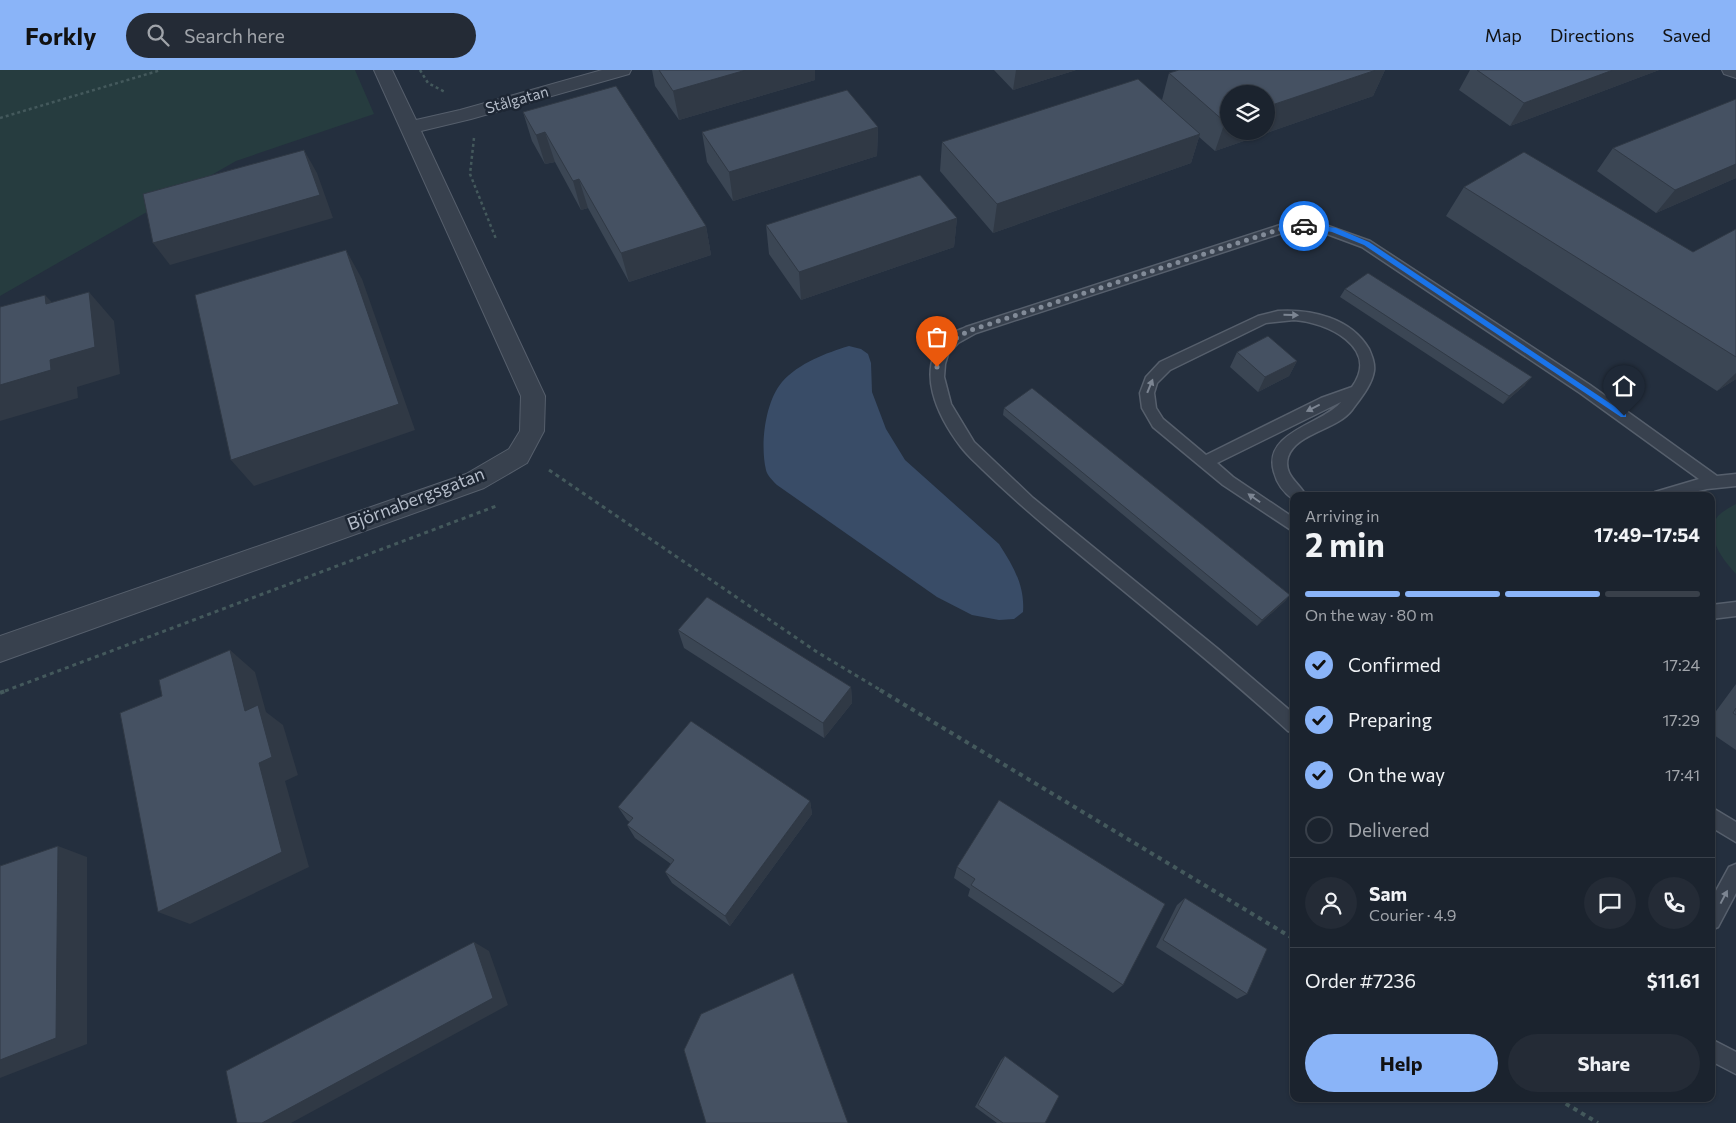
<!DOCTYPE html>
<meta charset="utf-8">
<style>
body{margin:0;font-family:Commissioner,sans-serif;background:#242b36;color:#f1f3f6;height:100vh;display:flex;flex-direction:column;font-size:19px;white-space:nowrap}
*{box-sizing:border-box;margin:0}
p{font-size:16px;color:#a0a4aa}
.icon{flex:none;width:28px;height:28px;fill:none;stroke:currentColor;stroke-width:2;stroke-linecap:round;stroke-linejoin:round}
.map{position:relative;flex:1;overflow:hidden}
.details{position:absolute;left:1290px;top:422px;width:425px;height:610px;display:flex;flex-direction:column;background:#1b232e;border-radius:10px;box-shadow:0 1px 4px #0004,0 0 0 1px #39404a}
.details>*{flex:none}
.fabs{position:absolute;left:1220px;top:15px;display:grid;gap:10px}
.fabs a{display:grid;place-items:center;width:55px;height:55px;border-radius:50%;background:#1b232e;box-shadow:0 1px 4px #0004,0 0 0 1px #39404a;font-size:25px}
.pin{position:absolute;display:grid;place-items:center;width:42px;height:42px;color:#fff;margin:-51px -21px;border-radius:50% 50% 50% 0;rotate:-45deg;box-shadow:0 0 5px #0007}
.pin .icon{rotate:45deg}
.courier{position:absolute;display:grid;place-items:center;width:50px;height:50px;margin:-25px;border:4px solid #1a73e8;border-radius:50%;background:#fff;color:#222;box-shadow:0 1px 6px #0007}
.headline em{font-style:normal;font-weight:700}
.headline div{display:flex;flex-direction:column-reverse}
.headline{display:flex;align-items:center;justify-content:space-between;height:85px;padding:0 15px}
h1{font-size:32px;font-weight:700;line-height:38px}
.bar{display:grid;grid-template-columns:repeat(4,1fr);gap:8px 5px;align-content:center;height:60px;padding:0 15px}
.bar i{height:6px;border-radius:4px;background:#39404a}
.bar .active{background:#8ab4f8}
.bar p{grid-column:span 4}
.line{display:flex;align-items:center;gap:12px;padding:0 15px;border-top:1px solid #39404a}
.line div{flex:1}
.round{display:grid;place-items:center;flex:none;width:52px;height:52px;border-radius:26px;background:#242b36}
ol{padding:0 15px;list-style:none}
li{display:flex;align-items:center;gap:15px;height:55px}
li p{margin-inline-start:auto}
li .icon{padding:5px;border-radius:50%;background:#8ab4f8;color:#111;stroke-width:4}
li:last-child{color:#a0a4aa}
li i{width:28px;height:28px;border:2px solid #39404a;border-radius:50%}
.cta{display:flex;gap:10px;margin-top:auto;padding:10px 15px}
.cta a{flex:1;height:58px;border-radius:30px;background:#8ab4f8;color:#111;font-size:20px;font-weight:700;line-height:58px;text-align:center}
.cta a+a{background:#242b36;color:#f1f3f6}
header{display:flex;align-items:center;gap:30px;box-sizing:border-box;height:70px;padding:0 25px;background:#8ab4f8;color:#111}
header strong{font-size:24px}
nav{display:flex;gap:28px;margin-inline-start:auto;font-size:18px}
.search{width:350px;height:45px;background:#242b36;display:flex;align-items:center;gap:12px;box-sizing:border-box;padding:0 18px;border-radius:28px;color:#a0a4aa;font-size:19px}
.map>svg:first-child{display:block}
.green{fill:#263c3f}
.water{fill:#394c67}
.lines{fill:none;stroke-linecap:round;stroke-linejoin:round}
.lane-casing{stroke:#565f6c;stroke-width:3}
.street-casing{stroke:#565f6c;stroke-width:2}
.path-far2{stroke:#44595c;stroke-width:2.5;stroke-dasharray:3 3;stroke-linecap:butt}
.path-far1{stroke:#44595c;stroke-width:3;stroke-dasharray:4 4;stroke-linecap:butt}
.path{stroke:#44595c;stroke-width:4;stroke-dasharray:4.5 4.5;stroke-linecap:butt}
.lane{fill:#38414e;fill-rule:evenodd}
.street{fill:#38414e;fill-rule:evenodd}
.wall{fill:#3b4654}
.shaded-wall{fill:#303945}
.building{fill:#455162;stroke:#303945}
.oneway{fill:#7c8592}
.route{fill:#1a73e8}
.done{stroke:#828b98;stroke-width:5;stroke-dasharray:0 9}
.labels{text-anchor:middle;stroke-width:5;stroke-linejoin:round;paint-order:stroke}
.far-street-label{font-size:15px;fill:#b4bcc9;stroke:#1d2633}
.street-label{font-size:18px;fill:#b4bcc9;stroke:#1d2633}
</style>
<header>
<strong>Forkly</strong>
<div class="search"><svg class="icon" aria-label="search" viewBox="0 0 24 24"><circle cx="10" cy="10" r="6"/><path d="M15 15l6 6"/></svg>Search here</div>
<nav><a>Map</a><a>Directions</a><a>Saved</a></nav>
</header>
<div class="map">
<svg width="1736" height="1053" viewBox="0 0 1736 1053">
<rect width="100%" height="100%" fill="#242f3e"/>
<!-- green -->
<path class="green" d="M 0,0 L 355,0 L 374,44 L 236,91 L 0,226 Z
M 1736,434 L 1736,504 C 1724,491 1707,470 1715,451 C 1718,443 1729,438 1736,434 Z"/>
<!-- water -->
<path class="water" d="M 849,276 L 861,279 L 868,284 L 871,293 L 872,322 L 886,359 L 905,390 L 999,474 C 1013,496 1025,515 1023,542 L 1014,549 L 999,550 L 972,545 L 937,527 L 777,415 C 773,411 767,405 766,400 C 760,375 765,332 782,312 C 799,293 826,283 849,276 Z"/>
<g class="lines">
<!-- lane casing -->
<g class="lane-casing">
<path id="lane" d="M 1298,152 L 1328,156 L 1370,171 L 1590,315 L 1717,406 L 1736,404 L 1736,416 L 1707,419 L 1677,426 L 1653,426 L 1655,422 L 1699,409 L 1580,323 L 1362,177 L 1327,164 L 1309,161 L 1288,161 L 976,263 L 958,273 L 948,284 L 945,294 L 944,307 L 951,334 L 974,372 L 1033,428 L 1218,579 L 1294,644 L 1294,663 L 1288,661 C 1220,599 1149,542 1079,484 C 1046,457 1013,429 982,399 C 975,392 967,385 961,377 C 938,347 914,299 946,267 C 952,262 960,260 966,257 L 1283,154 Z
M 1278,241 C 1312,239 1351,248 1369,279 C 1372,286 1375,293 1374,301 C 1372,315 1360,329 1352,340 C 1337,360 1296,363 1288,387 C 1283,406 1300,413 1306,426 L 1294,426 L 1294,430 C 1284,423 1277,414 1274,402 C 1262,362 1323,354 1341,332 L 1217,393 L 1233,407 L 1294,448 L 1294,462 L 1223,415 L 1153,357 L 1142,338 L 1140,323 L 1146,307 L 1160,292 L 1258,246 ZM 1294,250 C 1326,252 1381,277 1352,317 L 1321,328 L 1206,385 L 1163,349 L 1156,338 L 1154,323 L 1157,313 L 1170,300 L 1266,253 Z
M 1736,532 L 1736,546 L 1711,549 L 1711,535 Z
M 1711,737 L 1736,752 L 1736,772 L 1711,757 Z
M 1736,794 L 1736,823 L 1718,857 L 1711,860 L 1711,830 L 1729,797 Z
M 1711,969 L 1736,982 L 1736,1004 L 1711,991 Z"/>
</g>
<!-- street casing -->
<g class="street-casing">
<path id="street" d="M 374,0 L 392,0 L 416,50 L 460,40 L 602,0 L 631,0 L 629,4 L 471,49 L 421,61 L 545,326 L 544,361 L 527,393 L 484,418 L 0,592 L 0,566 L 466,404 L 509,379 L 520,361 L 521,326 Z
M 1722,0 L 1736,0 L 1736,8 L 1724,4 Z"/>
</g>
<!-- path-far2 -->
<path class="path-far2" d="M 420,0 L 428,13 L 445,22
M 0,48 L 161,0
M 474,68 L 470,104 L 496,169"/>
<!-- path-far1 -->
<path class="path-far1" d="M 549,400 L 817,582 L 882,621
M 5,621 L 499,435"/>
<!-- path -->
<path class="path" d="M 880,620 L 1294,869
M 0,623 L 8,620
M 1558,1029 L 1598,1053"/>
<!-- lane -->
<use href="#lane" class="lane"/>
<!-- street -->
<use href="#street" class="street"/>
</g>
<!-- wall -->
<path class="wall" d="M 652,0 L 815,0 L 815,10 L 679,50 L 655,16 Z
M 994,0 L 1076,0 L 1013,20 Z
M 1179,0 L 1385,0 L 1373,26 L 1215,81 L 1199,67 L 1191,93 L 993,163 L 940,101 L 942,72 L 1162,30 L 1169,3 Z
M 1470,0 L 1659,0 L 1510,56 L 1459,20 Z
M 523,42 L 706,156 L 711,185 L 629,212 L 588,138 L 581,140 L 555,92 L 545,94 L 532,71 Z
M 878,57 L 877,86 L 733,131 L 707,92 L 702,62 Z
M 1613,78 L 1736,108 L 1656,143 L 1597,101 Z
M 1464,117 L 1693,182 L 1736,159 L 1736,309 L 1717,321 L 1446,146 Z
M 957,148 L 954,177 L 801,230 L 769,184 L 766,155 Z
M 1345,219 L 1525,315 L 1503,334 L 1340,227 Z
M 1237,282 L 1297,291 L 1289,306 L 1258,322 L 1230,297 Z
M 1004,338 L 1290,525 L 1285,531 L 1257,556 L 1003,345 Z
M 678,560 L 851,617 L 852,633 L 824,668 L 684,578 Z
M 1736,614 L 1736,680 L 1711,663 L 1711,648 Z
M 999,730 L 1123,915 L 1113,923 L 968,826 L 970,819 L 954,808 L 957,797 Z
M 810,731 L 812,744 L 730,856 L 672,813 L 665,802 L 671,794 L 635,768 L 627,755 L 630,752 L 627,750 L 618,737 Z
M 1185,828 L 1247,924 L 1237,929 L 1156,877 L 1177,835 Z
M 1005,986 L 1045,1053 L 997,1053 L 975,1037 L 1001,990 Z"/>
<!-- shaded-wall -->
<path class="shaded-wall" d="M 746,0 L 815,0 L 815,10 L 679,50 L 673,21 Z
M 1016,0 L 1076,0 L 1013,20 Z
M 1376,0 L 1385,0 L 1373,26 L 1215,81 L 1225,52 L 1229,50 L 1229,61 L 1266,61 L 1266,37 Z
M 1613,0 L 1659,0 L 1510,56 L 1524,33 Z
M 878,57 L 877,86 L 733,131 L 729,102 Z
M 545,62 L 555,92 L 545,94 L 536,65 Z
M 1200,64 L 1191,93 L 993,163 L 997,134 Z
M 304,80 L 317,103 L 333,148 L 170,195 L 153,173 Z
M 1736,94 L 1736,108 L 1656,143 L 1675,120 Z
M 579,109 L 588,138 L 581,140 L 573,111 Z
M 957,148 L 954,177 L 801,230 L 799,202 Z
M 706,156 L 711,185 L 629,212 L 621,183 Z
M 346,180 L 362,209 L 415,360 L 254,416 L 231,390 Z
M 89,222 L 114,251 L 120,304 L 77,317 L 78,328 L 0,351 L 0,315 L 50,290 Z
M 45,225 L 72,253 L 46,234 Z
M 1297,291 L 1289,306 L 1258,322 L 1265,307 Z
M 1736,303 L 1736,309 L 1717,321 Z
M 1532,307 L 1525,315 L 1503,334 L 1509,326 Z
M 1290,525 L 1285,531 L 1257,556 L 1262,550 Z
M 230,580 L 255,602 L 266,642 L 283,655 L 298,705 L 285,711 L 309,797 L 190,854 L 158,842 L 245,641 Z
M 851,617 L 852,633 L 824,668 L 823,653 Z
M 810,731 L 812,744 L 730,856 L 725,846 Z
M 58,776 L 87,787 L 87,974 L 0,1008 L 0,990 Z
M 474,872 L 489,881 L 508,935 L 291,1053 L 262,1053 Z"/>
<!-- building -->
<path class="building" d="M 659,0 L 746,0 L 673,21 Z
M 1179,0 L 1376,0 L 1266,37 L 1266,24 L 1229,24 L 1229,50 L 1225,52 L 1169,3 Z
M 1477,0 L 1613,0 L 1524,33 Z
M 1138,9 L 1200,64 L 997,134 L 942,72 Z
M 616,16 L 706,156 L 621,183 L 579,109 L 573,111 L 545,62 L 536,65 L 523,42 Z
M 847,20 L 878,57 L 729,102 L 702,62 Z
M 1736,29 L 1736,94 L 1675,120 L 1613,78 Z
M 304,80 L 320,125 L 153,173 L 143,124 Z
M 1524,82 L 1693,182 L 1736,159 L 1736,287 L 1464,117 Z
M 920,105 L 957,148 L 799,202 L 766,155 Z
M 346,180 L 399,334 L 231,390 L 195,225 Z
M 1368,203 L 1532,307 L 1509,326 L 1345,219 Z
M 89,222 L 95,277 L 50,290 L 51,300 L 0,315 L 0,237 L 45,225 L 46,234 Z
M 1268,266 L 1297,291 L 1265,307 L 1237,282 Z
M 1032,318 L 1290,525 L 1262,550 L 1004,338 Z
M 707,527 L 851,617 L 823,653 L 678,560 Z
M 230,580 L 245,641 L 258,635 L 272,687 L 259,693 L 282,782 L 158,842 L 120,643 L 162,626 L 159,610 Z
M 1736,638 L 1736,645 L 1733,643 Z
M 691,651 L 810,731 L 725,846 L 665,802 L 674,790 L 627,755 L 633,748 L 618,737 Z
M 999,730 L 1165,834 L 1123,915 L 971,815 L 975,809 L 957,797 Z
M 58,776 L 56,968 L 0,990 L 0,796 Z
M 1185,828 L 1267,879 L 1247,924 L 1163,870 Z
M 474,872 L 493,928 L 262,1053 L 237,1053 L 226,1001 Z
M 793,903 L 848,1053 L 706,1053 L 684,980 L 701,944 Z
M 1005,986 L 1059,1026 L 1045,1053 L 1003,1053 L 978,1035 Z"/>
<!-- one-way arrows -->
<defs><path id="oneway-solid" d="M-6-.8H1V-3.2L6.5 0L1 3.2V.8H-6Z" transform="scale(1.25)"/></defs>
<g class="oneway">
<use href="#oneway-solid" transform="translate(1291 245) rotate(1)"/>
<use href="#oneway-solid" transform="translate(1150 316) rotate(-68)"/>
<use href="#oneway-solid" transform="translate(1313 338) rotate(153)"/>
<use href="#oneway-solid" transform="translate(1254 428) rotate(-145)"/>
<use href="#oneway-solid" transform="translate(1724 827) rotate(-62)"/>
</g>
<!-- route -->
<path class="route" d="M 1304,153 L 1336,158 L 1369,172 L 1626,344 L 1626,347 L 1621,347 L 1364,175 L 1332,162 L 1302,157 L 1302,154 Z"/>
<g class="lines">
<!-- done -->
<path class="done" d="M 937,297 C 944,275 951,270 971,260 L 1287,157 L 1304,156"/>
</g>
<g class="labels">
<!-- far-street labels -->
<g class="far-street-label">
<text transform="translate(517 30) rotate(-16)" y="5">Stålgatan</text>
</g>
<!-- street labels -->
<g class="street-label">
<text transform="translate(416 429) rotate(-21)" y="6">Björnabergsgatan</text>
</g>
</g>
</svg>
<div class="fabs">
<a><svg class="icon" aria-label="layers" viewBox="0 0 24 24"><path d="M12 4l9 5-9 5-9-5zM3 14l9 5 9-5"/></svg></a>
</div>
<div class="pin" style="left:937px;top:297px;background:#ea580c"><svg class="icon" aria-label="bag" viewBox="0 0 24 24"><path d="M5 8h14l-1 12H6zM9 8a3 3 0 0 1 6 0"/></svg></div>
<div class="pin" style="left:1624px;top:346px;background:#1f2937"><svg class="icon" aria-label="home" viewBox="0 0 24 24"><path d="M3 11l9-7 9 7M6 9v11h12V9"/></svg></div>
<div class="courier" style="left:1304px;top:156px"><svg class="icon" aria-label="car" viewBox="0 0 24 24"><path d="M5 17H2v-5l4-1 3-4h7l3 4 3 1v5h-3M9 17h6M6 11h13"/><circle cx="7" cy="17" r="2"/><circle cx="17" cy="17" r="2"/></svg></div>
<section class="details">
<div class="headline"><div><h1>2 min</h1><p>Arriving in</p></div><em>17:49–17:54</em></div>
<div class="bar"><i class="active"></i><i class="active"></i><i class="active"></i><i></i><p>On the way · 80 m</p></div>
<ol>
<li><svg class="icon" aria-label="check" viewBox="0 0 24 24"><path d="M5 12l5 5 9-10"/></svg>Confirmed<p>17:24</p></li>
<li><svg class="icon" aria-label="check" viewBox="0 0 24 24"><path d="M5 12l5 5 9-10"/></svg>Preparing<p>17:29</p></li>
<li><svg class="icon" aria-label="check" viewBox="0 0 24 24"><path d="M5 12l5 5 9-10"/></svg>On the way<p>17:41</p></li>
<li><i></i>Delivered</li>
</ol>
<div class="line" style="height:90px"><a class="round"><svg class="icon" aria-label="person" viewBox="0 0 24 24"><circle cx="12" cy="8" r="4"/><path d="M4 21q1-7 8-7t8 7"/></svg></a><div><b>Sam</b><p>Courier · 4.9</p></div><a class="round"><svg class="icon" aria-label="chat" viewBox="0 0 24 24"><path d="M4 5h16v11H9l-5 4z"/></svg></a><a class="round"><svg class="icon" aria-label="phone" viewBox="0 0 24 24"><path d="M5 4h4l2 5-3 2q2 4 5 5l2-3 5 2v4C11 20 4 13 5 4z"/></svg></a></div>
<div class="line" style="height:65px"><div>Order #7236</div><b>$11.61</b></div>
<div class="cta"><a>Help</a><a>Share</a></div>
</section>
</div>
